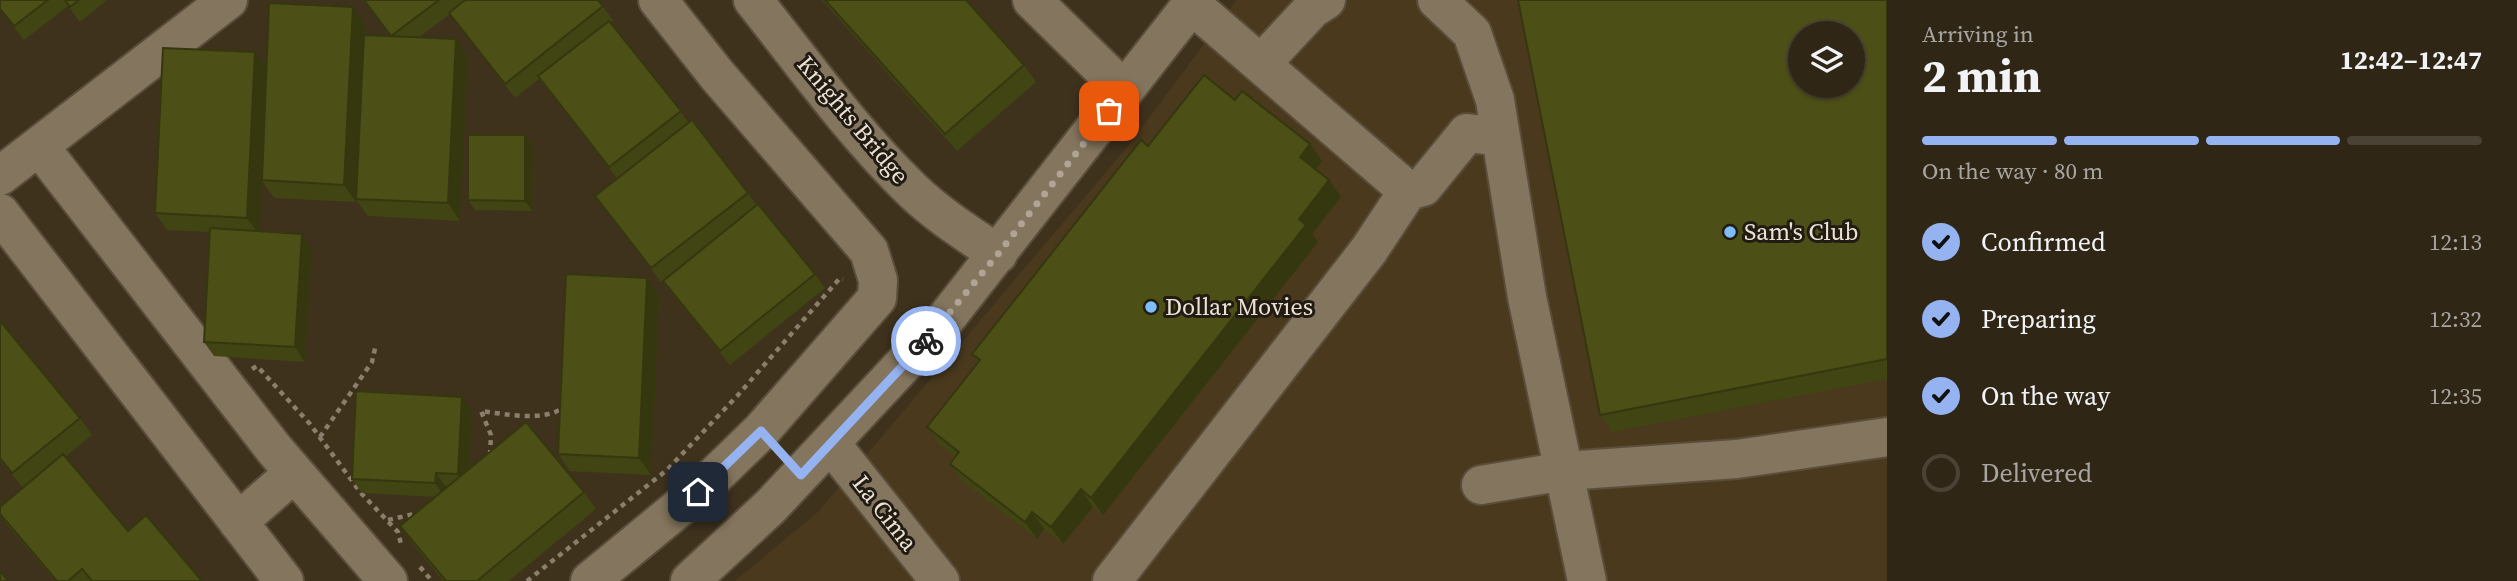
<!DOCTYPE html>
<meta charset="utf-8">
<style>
body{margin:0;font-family:"Source Serif 4",serif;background:#3b3223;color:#f1f3f6;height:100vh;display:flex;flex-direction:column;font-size:26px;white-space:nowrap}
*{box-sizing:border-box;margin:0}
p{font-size:23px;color:#a7a5a1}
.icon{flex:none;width:38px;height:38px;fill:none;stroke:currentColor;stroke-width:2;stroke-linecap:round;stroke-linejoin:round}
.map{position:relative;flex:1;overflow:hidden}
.sheet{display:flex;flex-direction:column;background:#2f2616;width:630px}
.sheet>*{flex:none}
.tools{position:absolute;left:1788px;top:21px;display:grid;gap:14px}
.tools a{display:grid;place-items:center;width:77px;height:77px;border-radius:50%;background:#2f2616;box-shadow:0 2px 5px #0004,0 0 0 2px #4a4335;font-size:35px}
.pin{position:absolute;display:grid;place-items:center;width:60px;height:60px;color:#fff;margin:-30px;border-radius:14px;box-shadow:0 4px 10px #0006}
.courier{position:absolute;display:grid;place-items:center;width:70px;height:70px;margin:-35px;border:5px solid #95b2f1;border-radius:50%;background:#fff;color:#222;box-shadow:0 2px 9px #0007}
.overview em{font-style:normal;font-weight:700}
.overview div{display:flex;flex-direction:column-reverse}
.overview{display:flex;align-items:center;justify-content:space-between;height:119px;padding:0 35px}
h1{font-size:46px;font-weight:700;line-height:52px}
.bar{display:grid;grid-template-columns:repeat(4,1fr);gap:10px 7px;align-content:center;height:84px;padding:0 35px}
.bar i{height:9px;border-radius:5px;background:#4a4335}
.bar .current{background:#95b2f1}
.bar p{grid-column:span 4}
ol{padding:0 35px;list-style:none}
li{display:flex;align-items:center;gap:21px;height:77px}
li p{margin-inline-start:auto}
li .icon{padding:7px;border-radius:50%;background:#95b2f1;color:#111;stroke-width:4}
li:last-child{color:#a7a5a1}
li i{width:38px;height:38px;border:4px solid #4a4335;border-radius:50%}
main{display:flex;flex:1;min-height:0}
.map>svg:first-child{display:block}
.built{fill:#4a391d;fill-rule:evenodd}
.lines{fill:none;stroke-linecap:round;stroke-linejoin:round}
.minor-casing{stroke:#594e3b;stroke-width:42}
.path{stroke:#8a7f6d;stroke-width:4.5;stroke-dasharray:5 5;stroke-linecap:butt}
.minor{stroke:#84755e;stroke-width:38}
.wall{fill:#414413}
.shaded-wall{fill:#35370f}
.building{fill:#4c4f16;stroke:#35370f;stroke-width:2;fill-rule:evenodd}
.done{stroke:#afa495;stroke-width:7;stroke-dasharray:0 12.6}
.route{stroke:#95b2f1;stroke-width:9}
.poi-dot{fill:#7bbef9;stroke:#211b12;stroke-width:2.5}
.labels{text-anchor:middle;stroke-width:6;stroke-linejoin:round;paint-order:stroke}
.street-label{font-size:24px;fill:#ebe2d5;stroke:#211b12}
.poi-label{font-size:24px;fill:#ebe2d5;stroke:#211b12;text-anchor:start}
</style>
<main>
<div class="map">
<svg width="1887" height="581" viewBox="0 0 1887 581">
<rect width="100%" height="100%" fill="#3f321d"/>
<!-- built -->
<path class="built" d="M 1237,0 L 1887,0 L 1887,581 L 735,581 L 818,512 L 1129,145 ZM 1801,33 L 1853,33 L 1853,86 L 1801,86 Z"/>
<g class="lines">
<!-- minor casing -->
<g class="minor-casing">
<path id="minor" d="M 753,0 C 804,64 853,133 912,190 C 938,215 968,234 998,254
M 1032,0 L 1124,90
M 1437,0 L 1472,33 L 1495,100 L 1527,297 L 1587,581
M 1261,64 L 1312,9 L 1326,0
M 39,146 L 274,449 L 388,581
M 0,176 L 228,0
M 1408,191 L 1423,187 L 1467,133 L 1501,137
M 0,213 L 284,581
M 831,444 L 940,581
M 1481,485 L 1565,471 L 1737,459 L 1887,437
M 238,522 L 294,473
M 590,581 L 698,492 L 761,431 L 877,298 L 878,280 L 869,251 L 717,75 L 658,0
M 690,581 L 771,506 L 944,321 L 1195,0
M 1112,581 L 1369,250 L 1408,191 L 1191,4"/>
</g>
<!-- path -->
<path class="path" d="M 252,369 L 257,366 L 310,424 L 361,493 L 398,532 L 401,544
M 320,437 L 372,362 L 376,344
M 490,455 L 491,435 L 481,411 C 505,414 542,422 563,408
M 388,520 L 418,513
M 420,567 L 432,581
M 527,581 L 667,470 L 738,395 L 840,278 L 843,279"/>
<!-- minor -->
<use href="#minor" class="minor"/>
</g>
<!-- wall -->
<path class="wall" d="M 0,0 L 106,0 L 106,1 L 80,22 L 68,6 L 24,40 L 0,10 Z
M 363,0 L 598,0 L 613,20 L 611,23 L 689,123 L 748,193 L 756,205 L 815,274 L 825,288 L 730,365 L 673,295 L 663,281 L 661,282 L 595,196 L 617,178 L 539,79 L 515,98 L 450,14 L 418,38 L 468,57 L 460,221 L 368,216 L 356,200 L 356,202 L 274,198 L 262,181 L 259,231 L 312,248 L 305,362 L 214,356 L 204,342 L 210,232 L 167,230 L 155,213 L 266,68 L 365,24 L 364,35 L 391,36 Z
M 822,0 L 966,0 L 1024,65 L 1036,82 L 957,151 Z
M 1887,0 L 1887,379 L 1612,432 L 1600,415 Z
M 1235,100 L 1322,161 L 1316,169 L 1341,197 L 1312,234 L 1318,242 L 1103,515 L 1093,507 L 1063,544 L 1044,529 L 1037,539 L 962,481 L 950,464 L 955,457 L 939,444 L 927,427 L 978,362 L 972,354 L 1148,146 Z
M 533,146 L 532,211 L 475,210 L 468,200 Z
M 659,295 L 651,475 L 570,471 L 558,454 Z
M 0,321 L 80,418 L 92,435 L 65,457 L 128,531 L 202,581 L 55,581 L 9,527 L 0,515 L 0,507 L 23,488 L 0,460 Z
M 472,411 L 469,469 L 584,492 L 596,509 L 509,581 L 443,581 L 412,543 L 400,526 L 436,497 L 362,493 L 352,479 Z"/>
<!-- shaded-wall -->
<path class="shaded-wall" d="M 353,7 L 365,24 L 356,202 L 344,185 Z
M 456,39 L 468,57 L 460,221 L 448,203 Z
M 255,52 L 268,70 L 259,235 L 247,218 Z
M 525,135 L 533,146 L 532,211 L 525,201 Z
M 1310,144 L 1322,161 L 1312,174 L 1300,157 Z
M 1329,180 L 1341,197 L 1312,234 L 1318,242 L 1103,515 L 1091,498 L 1299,219 Z
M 302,234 L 312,248 L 305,362 L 295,347 Z
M 647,278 L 659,295 L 651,475 L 639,458 Z
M 462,397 L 472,411 L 468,489 L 458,474 Z
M 436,473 L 446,487 L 445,497 L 435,483 Z
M 1081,489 L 1093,507 L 1063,544 L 1051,527 Z
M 1032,512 L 1044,529 L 1037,539 L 1025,522 Z"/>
<!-- building -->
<path class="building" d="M 0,0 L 48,0 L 14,26 L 0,9 Z
M 65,0 L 79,0 L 70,7 Z
M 364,0 L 439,0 L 391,36 Z
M 465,0 L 598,0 L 603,6 L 505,84 L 449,13 Z
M 825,0 L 966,0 L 1024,65 L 945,134 Z
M 1518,0 L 1887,0 L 1887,359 L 1600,415 ZM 1801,33 L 1853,33 L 1853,86 L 1801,86 Z
M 269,3 L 353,7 L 344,185 L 262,180 Z
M 609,21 L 681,111 L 609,167 L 538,76 Z
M 364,35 L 456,39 L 448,203 L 356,199 Z
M 163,48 L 255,52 L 247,218 L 155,213 Z
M 1204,75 L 1235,100 L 1242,91 L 1310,144 L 1300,157 L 1329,180 L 1299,219 L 1306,225 L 1091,498 L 1081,489 L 1051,527 L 1032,512 L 1025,522 L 950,464 L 959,452 L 927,427 L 980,360 L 972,354 L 1141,140 L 1148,146 Z
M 692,120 L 748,193 L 651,268 L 595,196 Z
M 468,135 L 525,135 L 525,201 L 468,200 Z
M 758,204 L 815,274 L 720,351 L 663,281 Z
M 210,228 L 302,234 L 295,347 L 204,342 Z
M 566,274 L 647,278 L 639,458 L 558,454 Z
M 0,321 L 80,418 L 12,473 L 0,458 Z
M 356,391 L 462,397 L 458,474 L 436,473 L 435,483 L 352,479 Z
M 526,422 L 584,492 L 477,581 L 446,581 L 400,526 Z
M 63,454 L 128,531 L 146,515 L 202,581 L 92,581 L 82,569 L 68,581 L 57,581 L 0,514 L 0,507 Z
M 0,571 L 8,581 L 0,581 Z"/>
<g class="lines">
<!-- done -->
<path class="done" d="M 926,341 L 998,254 L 1109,111"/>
<!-- route -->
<path class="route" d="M 698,492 L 761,431 L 801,475 L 926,341"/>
</g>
<!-- markers -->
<g class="poi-dot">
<circle cx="1730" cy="232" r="7"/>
<circle cx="1151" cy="307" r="7"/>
</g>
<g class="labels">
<!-- street labels -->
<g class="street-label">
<text transform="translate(853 120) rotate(50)" y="8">Knights Bridge</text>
<text transform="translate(885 513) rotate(52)" y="8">La Cima</text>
</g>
<!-- poi labels -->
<g class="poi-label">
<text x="1744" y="240">Sam's Club</text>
<text x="1165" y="315">Dollar Movies</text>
</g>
</g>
</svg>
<div class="tools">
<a><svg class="icon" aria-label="layers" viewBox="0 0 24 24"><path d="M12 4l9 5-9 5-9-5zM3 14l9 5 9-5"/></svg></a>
</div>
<div class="pin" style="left:1109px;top:111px;background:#ea580c"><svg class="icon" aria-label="bag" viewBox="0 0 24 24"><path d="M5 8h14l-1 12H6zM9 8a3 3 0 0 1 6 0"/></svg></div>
<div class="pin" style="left:698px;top:492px;background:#1f2937"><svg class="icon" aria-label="home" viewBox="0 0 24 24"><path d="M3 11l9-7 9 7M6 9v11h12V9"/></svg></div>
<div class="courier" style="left:926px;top:341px"><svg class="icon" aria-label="bike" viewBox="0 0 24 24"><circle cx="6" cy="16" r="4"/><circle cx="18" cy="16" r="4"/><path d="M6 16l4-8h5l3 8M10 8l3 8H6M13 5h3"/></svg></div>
</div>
<section class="sheet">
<div class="overview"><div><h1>2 min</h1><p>Arriving in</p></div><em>12:42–12:47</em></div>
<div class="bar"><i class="current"></i><i class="current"></i><i class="current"></i><i></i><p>On the way · 80 m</p></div>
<ol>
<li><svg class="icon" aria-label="check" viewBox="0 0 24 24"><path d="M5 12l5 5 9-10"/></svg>Confirmed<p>12:13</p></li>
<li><svg class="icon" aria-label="check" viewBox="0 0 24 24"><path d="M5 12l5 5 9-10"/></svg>Preparing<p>12:32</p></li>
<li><svg class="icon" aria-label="check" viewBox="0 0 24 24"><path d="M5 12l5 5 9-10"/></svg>On the way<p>12:35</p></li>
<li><i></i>Delivered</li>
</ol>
</section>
</main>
